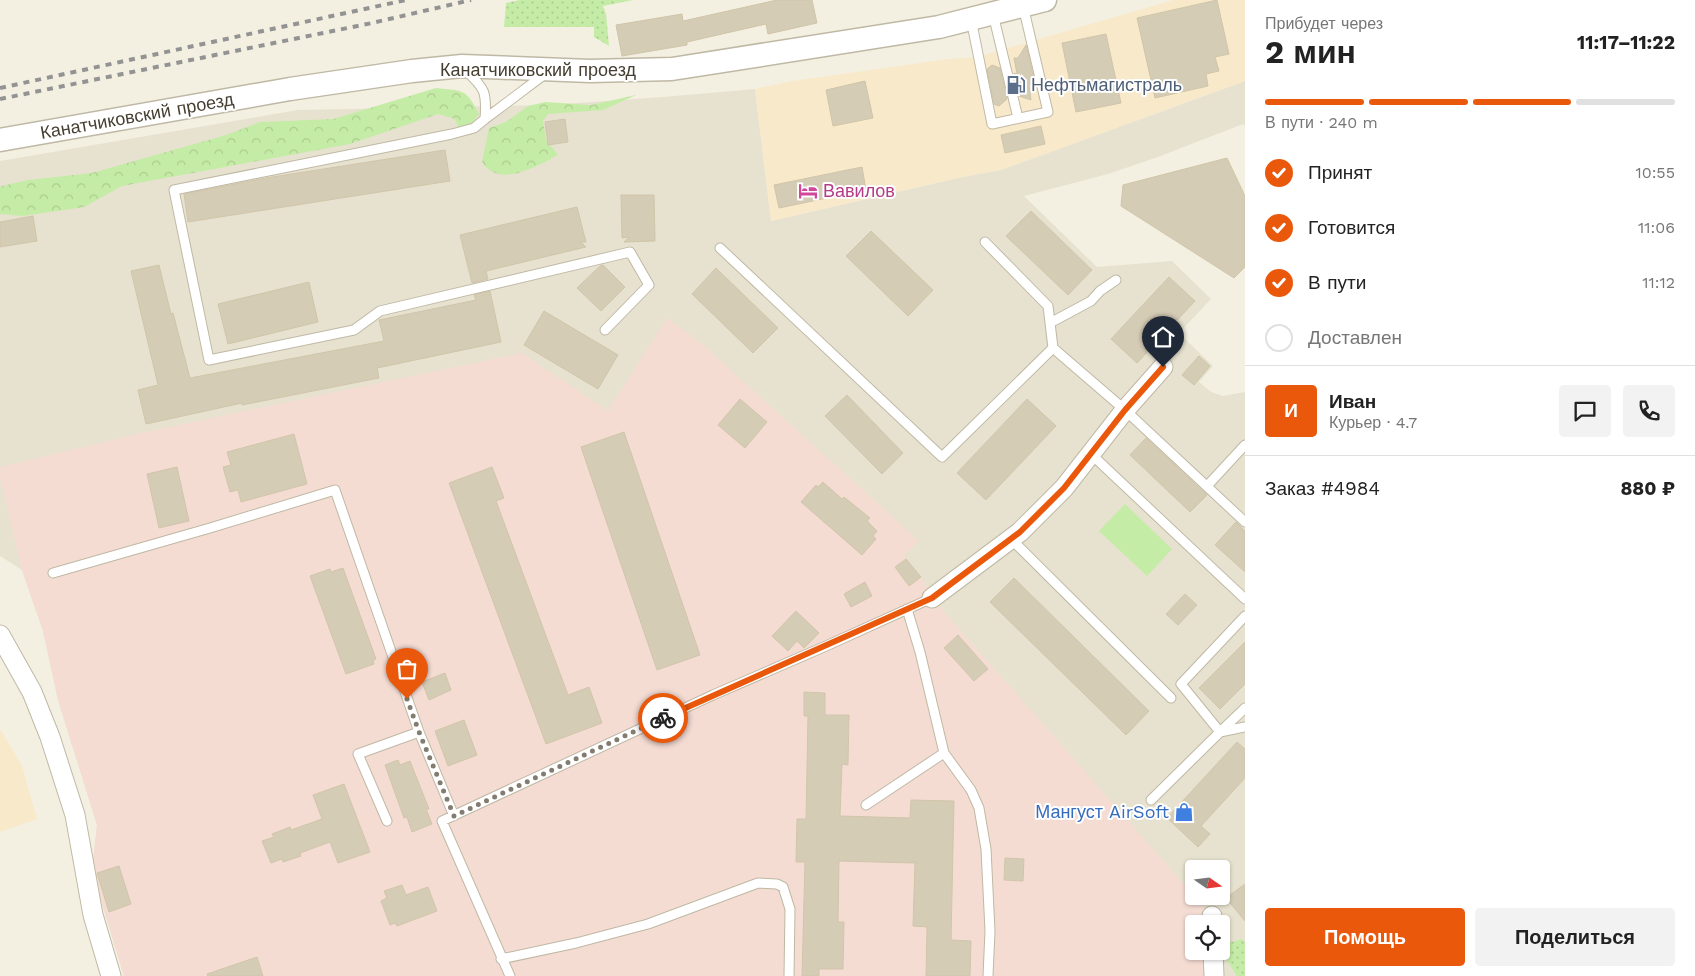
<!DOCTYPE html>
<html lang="ru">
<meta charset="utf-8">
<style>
body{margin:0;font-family:"Work Sans",sans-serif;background:#f2f2f2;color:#222;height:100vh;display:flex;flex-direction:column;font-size:19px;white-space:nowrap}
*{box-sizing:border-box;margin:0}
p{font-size:16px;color:#767676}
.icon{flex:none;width:28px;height:28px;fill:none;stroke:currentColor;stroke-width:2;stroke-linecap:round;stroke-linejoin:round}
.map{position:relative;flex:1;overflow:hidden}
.sheet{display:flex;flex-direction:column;background:#fff;width:450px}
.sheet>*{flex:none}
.needle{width:32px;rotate:104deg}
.tools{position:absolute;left:1185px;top:860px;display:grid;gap:10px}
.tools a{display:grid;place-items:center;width:45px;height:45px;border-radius:5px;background:#fff;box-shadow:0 1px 4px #0004;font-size:25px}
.pin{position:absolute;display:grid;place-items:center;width:42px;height:42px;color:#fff;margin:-51px -21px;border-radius:50% 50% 50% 0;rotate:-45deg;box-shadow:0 0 5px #0007}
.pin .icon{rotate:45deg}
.courier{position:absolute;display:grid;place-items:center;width:50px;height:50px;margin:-25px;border:4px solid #ea580c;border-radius:50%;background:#fff;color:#222;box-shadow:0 1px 6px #0007}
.summary em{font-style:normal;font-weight:700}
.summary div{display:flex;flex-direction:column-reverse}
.summary{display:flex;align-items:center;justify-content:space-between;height:85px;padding:0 20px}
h1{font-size:32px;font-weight:700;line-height:38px}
.bar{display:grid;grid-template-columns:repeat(4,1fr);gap:8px 5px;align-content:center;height:60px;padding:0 20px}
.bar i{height:6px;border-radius:4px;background:#e0e0e0}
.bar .current{background:#ea580c}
.bar p{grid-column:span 4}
.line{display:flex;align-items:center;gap:12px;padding:0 20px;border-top:1px solid #e0e0e0}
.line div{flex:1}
.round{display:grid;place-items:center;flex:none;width:52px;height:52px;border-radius:5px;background:#f2f2f2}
ol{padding:0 20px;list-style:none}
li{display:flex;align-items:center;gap:15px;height:55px}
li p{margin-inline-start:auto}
li .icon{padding:5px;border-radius:50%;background:#ea580c;color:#fff;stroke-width:4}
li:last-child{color:#767676}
li i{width:28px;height:28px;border:2px solid #e0e0e0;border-radius:50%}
.primary-button{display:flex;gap:10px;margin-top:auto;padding:10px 20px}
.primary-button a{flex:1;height:58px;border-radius:5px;background:#ea580c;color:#fff;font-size:20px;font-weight:700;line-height:58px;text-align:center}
.primary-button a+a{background:#f2f2f2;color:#222}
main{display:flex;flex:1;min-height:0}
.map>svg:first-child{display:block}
.residential{fill:#e7e2cf;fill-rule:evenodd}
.commercial{fill:#f8e9ca}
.medical{fill:#f5dcd3}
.grass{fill:url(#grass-dots)}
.forest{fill:url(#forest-crowns)}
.garden{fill:#c5eca6}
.building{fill:#d5ccb6;stroke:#d1c5a9}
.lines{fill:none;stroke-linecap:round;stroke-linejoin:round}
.service-casing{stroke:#bfb8a4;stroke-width:11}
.minor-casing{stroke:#bfb8a4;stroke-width:21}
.tertiary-casing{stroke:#bfb8a4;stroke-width:25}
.service{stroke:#fff;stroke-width:9}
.minor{stroke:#fff;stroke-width:19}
.tertiary{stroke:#fff;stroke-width:22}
.rail{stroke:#939393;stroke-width:4;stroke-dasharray:6 6;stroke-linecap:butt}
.done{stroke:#827d70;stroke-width:5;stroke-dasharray:0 9}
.route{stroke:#ea580c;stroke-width:6}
.labels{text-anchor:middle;stroke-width:4;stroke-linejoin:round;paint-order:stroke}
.street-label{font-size:18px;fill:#453f32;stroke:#fff}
.service-label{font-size:18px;fill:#4e5e75;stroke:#fff;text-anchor:start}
.hotel-label{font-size:18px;fill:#b23c85;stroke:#fff;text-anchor:start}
.shop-label{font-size:18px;fill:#366cbe;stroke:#fff;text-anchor:end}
</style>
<main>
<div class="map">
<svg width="1245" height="976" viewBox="0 0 1245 976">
<defs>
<pattern id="grass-dots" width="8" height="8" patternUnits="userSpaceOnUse" patternTransform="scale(1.25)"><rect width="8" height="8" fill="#c5eca6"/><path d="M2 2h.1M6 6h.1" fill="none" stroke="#abcb8f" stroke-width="1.8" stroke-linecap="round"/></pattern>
<pattern id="forest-crowns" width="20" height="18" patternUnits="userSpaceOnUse" patternTransform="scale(1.25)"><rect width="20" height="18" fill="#c5eca6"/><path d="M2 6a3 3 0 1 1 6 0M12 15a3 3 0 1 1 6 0" fill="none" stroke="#abcb8f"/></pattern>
</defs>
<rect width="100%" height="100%" fill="#f3f0e2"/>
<!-- residential -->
<path class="residential" d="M 1245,81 L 1245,126 L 1243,124 L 1158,157 L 1108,174 L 1024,196 L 1097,267 L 1172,261 L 1211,299 L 1179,333 L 1213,366 L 1199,382 L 1211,392 L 1223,396 L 1245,392 L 1245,976 L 124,976 L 92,871 L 97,825 L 58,700 L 43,631 L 22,570 L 0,556 L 0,161 L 298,110 L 548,105 L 663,97 L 755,89 L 771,221 L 962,177 L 1001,170 ZM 1194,869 L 1221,869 L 1221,896 L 1194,896 ZM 1194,924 L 1221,924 L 1221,951 L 1194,951 Z"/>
<!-- commercial -->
<path class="commercial" d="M 1173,0 L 1245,0 L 1245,81 L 1001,170 L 962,177 L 771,221 L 755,89 L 792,81 L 948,59 L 977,57 Z
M 0,729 L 22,766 L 37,819 L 0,832 Z"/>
<!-- medical -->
<path class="medical" d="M 667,318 L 703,345 L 919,541 L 904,556 L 923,580 L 932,598 L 1204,907 L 1203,924 L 1194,924 L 1194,951 L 1203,951 L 1203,976 L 124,976 L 92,871 L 97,825 L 58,700 L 43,631 L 22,570 L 0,477 L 0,467 L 150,431 L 522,353 L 608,411 Z"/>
<!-- grass -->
<path class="grass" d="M 520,0 L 633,0 L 603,6 L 606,14 L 609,46 L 594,37 L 594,27 L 504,27 L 506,3 Z
M 1242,939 L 1245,942 L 1245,976 L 1237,976 L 1221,951 L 1221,945 Z"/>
<!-- forest -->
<path class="forest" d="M 436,88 C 463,91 466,88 479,114 L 467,130 L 458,127 L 455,119 L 438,114 L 350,144 L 122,186 L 84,207 L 23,216 L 0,214 L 0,187 L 2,186 L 28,180 L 92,173 L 226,135 L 260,122 L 333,119 Z
M 636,95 L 603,110 L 548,114 L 543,121 L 546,140 L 558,155 C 537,166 499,189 482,162 L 489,128 L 506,122 L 528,106 L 545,102 L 591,105 Z"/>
<!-- garden -->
<path class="garden" d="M 1125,504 L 1172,549 L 1147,576 L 1099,531 Z"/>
<!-- building -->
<path class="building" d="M 777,0 L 812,0 L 817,23 L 768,34 L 766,24 L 687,42 L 687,45 L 622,56 L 616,25 L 682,14 L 683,21 Z
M 1217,0 L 1229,54 L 1215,57 L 1219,71 L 1206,74 L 1208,86 L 1155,98 L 1137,18 Z
M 1106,34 L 1121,103 L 1076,112 L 1062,43 Z
M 1026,45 L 1035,83 L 1029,85 L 1031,100 L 1019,96 L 1014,73 L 1017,74 L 1014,58 L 1018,58 Z
M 992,65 L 1000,68 L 1007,99 L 999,106 L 994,104 L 987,69 Z
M 865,81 L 873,118 L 833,126 L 826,90 Z
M 565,119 L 568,142 L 548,145 L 545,122 Z
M 1041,126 L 1045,144 L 1005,153 L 1001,135 Z
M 445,150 L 450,181 L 188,222 L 184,194 L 266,178 Z
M 1227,158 L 1245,196 L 1245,267 L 1234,278 L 1121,206 L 1123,185 Z
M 862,167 L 866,190 L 779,208 L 774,185 Z
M 621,195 L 654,195 L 655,241 L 624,242 L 629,237 L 622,238 Z
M 577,207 L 586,242 L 581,242 L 586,247 L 486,271 L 488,279 L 472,283 L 460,235 Z
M 1031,211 L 1092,270 L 1068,295 L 1006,236 Z
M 33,216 L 37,241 L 0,247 L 0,222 Z
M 871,231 L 933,290 L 908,316 L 846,256 Z
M 159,265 L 171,314 L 173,313 L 190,378 L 384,341 L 379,320 L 476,300 L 474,295 L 490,291 L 501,342 L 377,368 L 379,378 L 242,405 L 242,403 L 146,424 L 138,390 L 158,385 L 131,271 Z
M 603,265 L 625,287 L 601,311 L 577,288 L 600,266 Z
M 716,268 L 778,328 L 753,353 L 692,294 Z
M 1169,277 L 1195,301 L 1137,363 L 1111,339 Z
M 309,282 L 318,322 L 228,344 L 218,304 Z
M 544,311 L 618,355 L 598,389 L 524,345 Z
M 1199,356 L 1210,366 L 1194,385 L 1182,375 Z
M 847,395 L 903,453 L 882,474 L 825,416 Z
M 740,399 L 767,422 L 745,448 L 718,425 Z
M 1027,399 L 1056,426 L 986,500 L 957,473 Z
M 624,432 L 700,655 L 657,670 L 581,447 Z
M 294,434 L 307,484 L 241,502 L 238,490 L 230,492 L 223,467 L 231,465 L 227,452 Z
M 1146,438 L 1207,495 L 1190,512 L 1130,455 Z
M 177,467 L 189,521 L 159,528 L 147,474 Z
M 492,467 L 504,498 L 496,501 L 568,695 L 589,687 L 602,723 L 546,744 L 449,483 Z
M 823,482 L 842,499 L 844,497 L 870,518 L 867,521 L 877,531 L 873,536 L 876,539 L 862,555 L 801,502 L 816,485 L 818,487 Z
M 1236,522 L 1245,531 L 1245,572 L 1215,545 Z
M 906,559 L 921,577 L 909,586 L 895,567 Z
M 343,568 L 376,659 L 373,661 L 374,664 L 346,674 L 310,576 L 330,569 L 331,572 Z
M 1014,578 L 1149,711 L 1126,735 L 990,602 Z
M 865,582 L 872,596 L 851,607 L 844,594 Z
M 1185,594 L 1197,605 L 1178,625 L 1166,614 Z
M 796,611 L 819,633 L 804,648 L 797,641 L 788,651 L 772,636 Z
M 958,635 L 988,669 L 974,681 L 944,648 Z
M 1245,642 L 1245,684 L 1220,709 L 1199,688 Z
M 445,673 L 451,690 L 429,700 L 422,682 Z
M 804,692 L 825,693 L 825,715 L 849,715 L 848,765 L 842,764 L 840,816 L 910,818 L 911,800 L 954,801 L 951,940 L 971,941 L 970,976 L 926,976 L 927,927 L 913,926 L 915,863 L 839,861 L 838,922 L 844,922 L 843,969 L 819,969 L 819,976 L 802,976 L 805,862 L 796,862 L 797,819 L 806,819 L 808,716 L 804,716 Z
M 464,720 L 477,755 L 448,766 L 435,731 Z
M 1237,742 L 1245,749 L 1245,778 L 1201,826 L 1210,834 L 1198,847 L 1167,818 Z
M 398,760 L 400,765 L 410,761 L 429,809 L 426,809 L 432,824 L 412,832 L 407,817 L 404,818 L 385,765 Z
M 344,784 L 370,852 L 338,863 L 330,842 L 300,853 L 301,856 L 283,862 L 282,859 L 271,863 L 262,841 L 274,837 L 272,834 L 290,827 L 291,830 L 322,819 L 313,795 Z
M 1005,858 L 1024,859 L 1023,881 L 1004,880 Z
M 119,866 L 131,904 L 109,912 L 97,873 Z
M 1245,884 L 1245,921 L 1226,898 Z
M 402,885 L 406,895 L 428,887 L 437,911 L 397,926 L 395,923 L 390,925 L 381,901 L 387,898 L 384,891 Z
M 257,957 L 263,976 L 208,976 L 207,974 Z"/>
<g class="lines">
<!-- service casing -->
<g class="service-casing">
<path id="service" d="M 993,14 L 1018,118
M 971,19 L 992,124 L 1048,112 L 1023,6
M 465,70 C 485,88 487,92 485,119 L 545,74
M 485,119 L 474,128 L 452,134 L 174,190 L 209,360 L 354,330 L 380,311 L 630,252 L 649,285 L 605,330
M 985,242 L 1048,306 L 1053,348 L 1125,410 L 1245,522
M 720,248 L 942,457 L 1053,348
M 1050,323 L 1091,301 L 1100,291 L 1116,280
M 1091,454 L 1245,599
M 1207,486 L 1245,445
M 1011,539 L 1171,698
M 53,573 L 210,528 L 335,490 L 419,732 L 454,816
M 907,609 L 920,652 L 944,753 L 971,790 L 979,808 L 986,849 L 990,931 L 988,976
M 1245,708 L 1220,732 L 1245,727
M 1151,800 L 1220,732 L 1181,684 L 1245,616
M 866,805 L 944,753
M 387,821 L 358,754 L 419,732
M 501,959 L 576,943 L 648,924 L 758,883 L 777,884 L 783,887 L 790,909 L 789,976
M 510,976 L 442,821 L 713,695 L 826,646 L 932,598"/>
</g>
<!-- minor casing -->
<g class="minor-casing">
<path id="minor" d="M 932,598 L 1020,532 L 1064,488 L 1125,410 L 1163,367
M 0,635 L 32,692 L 50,737 L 75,815 L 93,915 L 111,976
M 1212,916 L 1212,924
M 1213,951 L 1214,976"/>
</g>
<!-- tertiary casing -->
<g class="tertiary-casing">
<path id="tertiary" d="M 0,140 L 290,89 L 412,71 L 462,66 L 590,71 L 672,69 L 939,27 L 1045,0"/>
</g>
<!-- service -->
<use href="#service" class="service"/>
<!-- minor -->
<use href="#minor" class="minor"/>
<!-- tertiary -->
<use href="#tertiary" class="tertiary"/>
<!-- rail -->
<path class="rail" d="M 0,88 L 406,0
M 0,99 L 372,23 L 471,0"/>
</g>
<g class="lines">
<!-- done -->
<path class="done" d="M 407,699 L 419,732 L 454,816 L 663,718"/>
<!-- route -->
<path class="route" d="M 663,718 L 932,598 L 1020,532 L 1064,488 L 1125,410 L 1163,367"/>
</g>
<!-- icons -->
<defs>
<g id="fuel-bare" transform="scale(1.5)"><path d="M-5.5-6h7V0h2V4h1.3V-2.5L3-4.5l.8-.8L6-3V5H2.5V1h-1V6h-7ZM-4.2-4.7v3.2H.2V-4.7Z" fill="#5c6f8a" stroke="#fff" stroke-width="2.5" paint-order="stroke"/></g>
<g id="hotel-bare" transform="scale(1.5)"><path d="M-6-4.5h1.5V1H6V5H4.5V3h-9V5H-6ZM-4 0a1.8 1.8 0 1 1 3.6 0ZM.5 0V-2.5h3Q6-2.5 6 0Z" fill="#d1479c" stroke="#fff" stroke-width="2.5" paint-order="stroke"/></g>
<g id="shop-bare" transform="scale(1.5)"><path d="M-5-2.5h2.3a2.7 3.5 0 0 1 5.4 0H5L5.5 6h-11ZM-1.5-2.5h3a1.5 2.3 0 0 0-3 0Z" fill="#3f7fe0" stroke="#fff" stroke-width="2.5" paint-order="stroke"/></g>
</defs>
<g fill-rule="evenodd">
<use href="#fuel-bare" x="1016" y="85"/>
<use href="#hotel-bare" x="808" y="191"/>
<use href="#shop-bare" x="1184" y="812"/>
</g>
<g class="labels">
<!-- street labels -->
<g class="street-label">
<text x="538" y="76">Канатчиковский проезд</text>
<text transform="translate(137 116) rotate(-10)" y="6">Канатчиковский проезд</text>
</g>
<!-- service labels -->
<g class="service-label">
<text x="1031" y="91">Нефтьмагистраль</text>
</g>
<!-- hotel labels -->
<g class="hotel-label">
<text x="823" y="197">Вавилов</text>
</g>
<!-- shop labels -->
<g class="shop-label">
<text x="1169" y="818">Мангуст AirSoft</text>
</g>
</g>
</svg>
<div class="tools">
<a><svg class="needle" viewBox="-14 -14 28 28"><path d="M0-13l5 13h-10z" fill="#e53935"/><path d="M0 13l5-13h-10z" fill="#767676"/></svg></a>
<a><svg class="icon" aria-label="locate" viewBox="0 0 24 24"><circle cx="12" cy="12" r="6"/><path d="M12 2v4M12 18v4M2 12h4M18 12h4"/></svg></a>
</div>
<div class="pin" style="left:407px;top:699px;background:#ea580c"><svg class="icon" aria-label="bag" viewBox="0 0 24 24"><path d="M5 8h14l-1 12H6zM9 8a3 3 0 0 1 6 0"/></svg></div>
<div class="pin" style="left:1163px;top:367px;background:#1f2937"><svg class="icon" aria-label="home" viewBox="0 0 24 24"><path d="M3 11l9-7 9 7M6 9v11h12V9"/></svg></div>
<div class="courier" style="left:663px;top:718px"><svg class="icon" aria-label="bike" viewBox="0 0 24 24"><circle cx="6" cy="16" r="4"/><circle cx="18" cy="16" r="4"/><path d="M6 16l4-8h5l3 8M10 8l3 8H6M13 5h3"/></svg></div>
</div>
<section class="sheet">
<div class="summary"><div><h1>2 мин</h1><p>Прибудет через</p></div><em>11:17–11:22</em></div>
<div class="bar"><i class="current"></i><i class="current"></i><i class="current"></i><i></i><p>В пути · 240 m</p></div>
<ol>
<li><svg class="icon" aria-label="check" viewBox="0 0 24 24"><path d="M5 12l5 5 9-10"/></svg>Принят<p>10:55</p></li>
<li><svg class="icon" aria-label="check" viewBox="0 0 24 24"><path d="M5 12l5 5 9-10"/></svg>Готовится<p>11:06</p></li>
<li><svg class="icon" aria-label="check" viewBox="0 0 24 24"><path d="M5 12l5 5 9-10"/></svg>В пути<p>11:12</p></li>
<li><i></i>Доставлен</li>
</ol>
<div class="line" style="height:90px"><b class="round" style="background:#ea580c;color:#fff">И</b><div><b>Иван</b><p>Курьер · 4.7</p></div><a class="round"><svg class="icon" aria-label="chat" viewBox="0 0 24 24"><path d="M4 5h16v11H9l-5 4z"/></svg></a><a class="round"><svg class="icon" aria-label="phone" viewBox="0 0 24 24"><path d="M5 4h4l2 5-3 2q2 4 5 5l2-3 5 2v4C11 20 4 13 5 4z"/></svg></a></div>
<div class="line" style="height:65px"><div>Заказ #4984</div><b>880 ₽</b></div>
<div class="primary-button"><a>Помощь</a><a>Поделиться</a></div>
</section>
</main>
